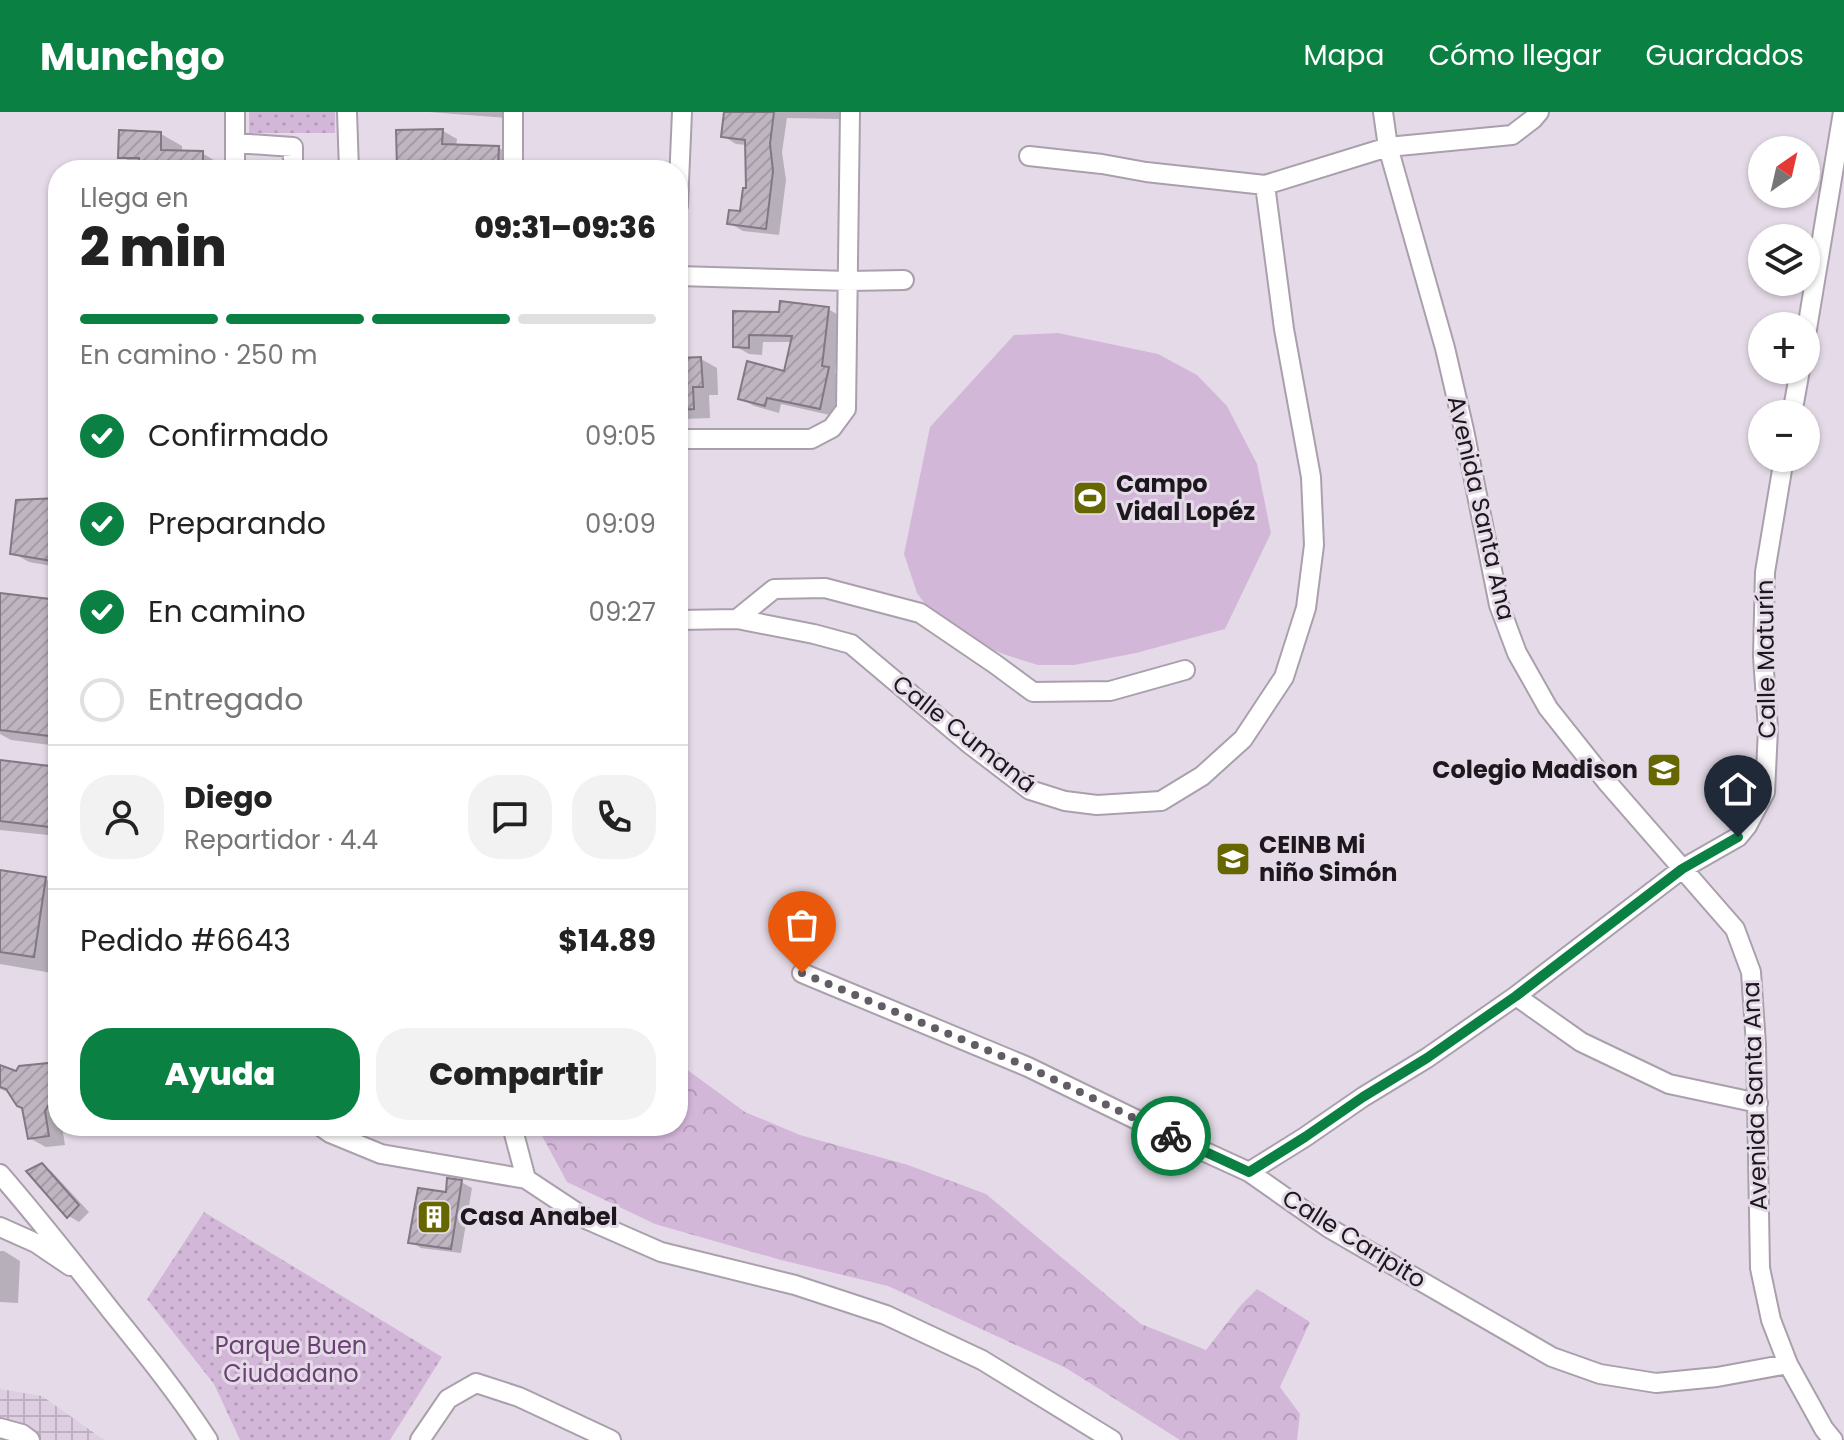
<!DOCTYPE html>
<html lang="es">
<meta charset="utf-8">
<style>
body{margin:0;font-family:Poppins,sans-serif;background:#f2f2f2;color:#222;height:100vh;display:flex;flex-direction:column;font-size:30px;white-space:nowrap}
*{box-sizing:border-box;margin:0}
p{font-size:26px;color:#767676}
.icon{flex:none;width:44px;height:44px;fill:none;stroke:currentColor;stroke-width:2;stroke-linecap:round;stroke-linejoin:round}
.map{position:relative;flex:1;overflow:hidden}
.drawer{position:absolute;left:48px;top:48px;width:640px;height:976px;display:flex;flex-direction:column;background:#fff;border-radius:32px;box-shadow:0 2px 6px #0004}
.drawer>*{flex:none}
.needle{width:52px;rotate:34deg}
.buttons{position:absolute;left:1748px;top:24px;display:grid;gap:16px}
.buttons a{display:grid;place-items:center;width:72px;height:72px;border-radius:50%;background:#fff;box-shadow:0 2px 6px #0004;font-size:40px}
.pin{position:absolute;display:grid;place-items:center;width:68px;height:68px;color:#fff;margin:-82px -34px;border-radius:50% 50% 50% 0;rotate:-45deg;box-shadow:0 0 8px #0007}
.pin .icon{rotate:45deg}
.courier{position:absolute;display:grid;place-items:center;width:80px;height:80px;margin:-40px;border:6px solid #0b8043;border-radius:50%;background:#fff;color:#222;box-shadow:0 2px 10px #0007}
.head em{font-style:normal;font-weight:800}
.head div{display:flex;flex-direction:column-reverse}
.head{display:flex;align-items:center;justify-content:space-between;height:136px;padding:0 32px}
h1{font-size:52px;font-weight:800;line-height:60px}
.bar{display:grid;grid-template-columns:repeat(4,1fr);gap:12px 8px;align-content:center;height:96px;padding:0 32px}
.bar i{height:10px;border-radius:6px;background:#e0e0e0}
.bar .active{background:#0b8043}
.bar p{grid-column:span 4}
.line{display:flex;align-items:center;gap:20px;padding:0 32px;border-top:2px solid #e0e0e0}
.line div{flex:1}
.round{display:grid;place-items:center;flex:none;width:84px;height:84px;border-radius:32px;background:#f2f2f2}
ol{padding:0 32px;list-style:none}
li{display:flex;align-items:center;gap:24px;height:88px}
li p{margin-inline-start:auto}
li .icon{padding:8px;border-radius:50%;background:#0b8043;color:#fff;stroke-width:4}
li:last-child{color:#767676}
li i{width:44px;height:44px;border:4px solid #e0e0e0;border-radius:50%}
.primary-button{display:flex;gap:16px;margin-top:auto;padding:16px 32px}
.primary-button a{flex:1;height:92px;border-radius:32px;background:#0b8043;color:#fff;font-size:32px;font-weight:800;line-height:92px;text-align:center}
.primary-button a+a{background:#f2f2f2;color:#222}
header{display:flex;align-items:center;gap:48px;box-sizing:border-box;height:112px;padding:0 40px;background:#0b8043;color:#fff}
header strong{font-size:38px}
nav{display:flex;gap:44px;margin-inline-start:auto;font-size:28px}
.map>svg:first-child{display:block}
.industrial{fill:url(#industrial-grid)}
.forest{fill:url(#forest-crowns)}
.park{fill:url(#park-dots)}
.pitch{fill:#d3b7d9}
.shadow{fill:#0003}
.building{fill:url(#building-hatch);stroke:#827884;stroke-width:2}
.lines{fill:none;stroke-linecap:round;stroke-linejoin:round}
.minor-casing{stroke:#aaa0ac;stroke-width:22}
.minor{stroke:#fff;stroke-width:18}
.done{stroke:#625c64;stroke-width:8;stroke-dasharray:0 14.4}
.route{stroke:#0b8043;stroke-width:10}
.labels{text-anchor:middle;stroke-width:6;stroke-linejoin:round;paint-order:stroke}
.poi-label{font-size:24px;font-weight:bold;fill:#1c181d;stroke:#e5dbe8;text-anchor:start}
.street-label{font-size:24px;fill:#1c181d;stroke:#e5dbe8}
.park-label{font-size:24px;fill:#6b4074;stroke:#e5dbe8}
</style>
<header>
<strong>Munchgo</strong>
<nav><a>Mapa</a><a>Cómo llegar</a><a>Guardados</a></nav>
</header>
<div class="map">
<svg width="1844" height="1328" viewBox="0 0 1844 1328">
<defs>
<pattern id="industrial-grid" width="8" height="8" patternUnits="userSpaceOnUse" patternTransform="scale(2)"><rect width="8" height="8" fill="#decee1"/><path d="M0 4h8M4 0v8" fill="none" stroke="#beb0c1"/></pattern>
<pattern id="forest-crowns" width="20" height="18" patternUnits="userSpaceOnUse" patternTransform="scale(2)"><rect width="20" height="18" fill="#d3b7d9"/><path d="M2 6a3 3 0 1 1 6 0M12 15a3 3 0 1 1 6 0" fill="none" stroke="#b59dba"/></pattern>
<pattern id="park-dots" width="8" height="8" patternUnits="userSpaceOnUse" patternTransform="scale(2)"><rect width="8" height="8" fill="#d3b7d9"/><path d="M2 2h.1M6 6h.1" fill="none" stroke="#b59dba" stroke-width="1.8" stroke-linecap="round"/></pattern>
<pattern id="building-hatch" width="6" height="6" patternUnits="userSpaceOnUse" patternTransform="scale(2)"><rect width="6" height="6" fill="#bfb5c1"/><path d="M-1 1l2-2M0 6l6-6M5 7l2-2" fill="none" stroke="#a49ba5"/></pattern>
</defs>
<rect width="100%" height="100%" fill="#e5dbe8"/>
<!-- industrial -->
<path class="industrial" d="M 0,1277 L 42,1284 L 104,1328 L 0,1328 Z"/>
<!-- forest -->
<path class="forest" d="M 678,951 L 745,1000 L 800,1023 L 908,1053 L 986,1082 L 1141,1212 L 1206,1238 L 1241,1193 L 1257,1177 L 1310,1210 L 1280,1275 L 1300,1302 L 1297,1328 L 1180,1328 L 1066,1256 L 888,1174 L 781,1148 L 655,1112 L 567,1070 L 540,1020 L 540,1014 L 678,1014 Z"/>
<!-- park -->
<path class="park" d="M 249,0 L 335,0 L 335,21 L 249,21 Z
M 204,1100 L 442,1245 L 390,1328 L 240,1328 L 214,1272 L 147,1187 Z"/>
<!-- pitch -->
<path class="pitch" d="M 1058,221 L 1158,242 L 1197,263 L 1227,294 L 1257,352 L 1271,421 L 1225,517 L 1136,541 L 1074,553 L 1038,553 L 1006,543 L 944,518 L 917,481 L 904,442 L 930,315 L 1014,223 Z"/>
<!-- shadow -->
<path class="shadow" d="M 429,0 L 508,0 L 507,6 Z
M 726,0 L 840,0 L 840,7 L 787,6 L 782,40 L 786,68 L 779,123 L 743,119 L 729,111 L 742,101 L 748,78 L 747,33 L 736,32 L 723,24 Z
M 443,19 L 457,27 L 456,34 L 499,36 L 513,45 L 513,58 L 399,58 Z
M 161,22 L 182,34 L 182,40 L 202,41 L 224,54 L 224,58 L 141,58 L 141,56 L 121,44 Z
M 828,197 L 842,205 L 835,261 L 843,266 L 834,304 L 781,292 L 779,301 L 754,294 L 740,286 L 786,262 L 793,230 L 763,230 L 762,243 L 749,242 L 735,234 L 735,201 L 781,202 Z
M 701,247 L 717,256 L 718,283 L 709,283 L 710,306 L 685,307 L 678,303 L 678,248 Z
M 58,388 L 58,455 L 29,450 L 13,441 Z
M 58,490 L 58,634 L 11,628 L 0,622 L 0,509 Z
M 0,650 L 58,657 L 58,724 L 0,718 Z
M 0,760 L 45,767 L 58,774 L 58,862 L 0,852 Z
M 58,946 L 58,1014 L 62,1014 L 65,1033 L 46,1035 L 29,1026 L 23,995 L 11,981 L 0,977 L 0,955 L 17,961 L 48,952 Z
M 42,1053 L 52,1060 L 89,1100 L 79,1110 L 69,1104 L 30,1059 Z
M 461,1070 L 472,1076 L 461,1141 L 421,1136 L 411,1130 L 448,1082 Z
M 0,1139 L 4,1139 L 20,1149 L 18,1191 L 0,1190 Z"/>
<!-- building -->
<path class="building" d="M 724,0 L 774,0 L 770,32 L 773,59 L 766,117 L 727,112 L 729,98 L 740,99 L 743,76 L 746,76 L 745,28 L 721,25 Z
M 443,17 L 442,32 L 499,34 L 498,58 L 397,58 L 396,18 Z
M 119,18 L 161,20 L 161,38 L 203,39 L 203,58 L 139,58 L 139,46 L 118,46 Z
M 780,189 L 829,195 L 822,254 L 829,255 L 820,297 L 767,286 L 765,294 L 738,287 L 747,249 L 784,259 L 792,224 L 749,223 L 749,236 L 733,235 L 733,199 L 779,200 Z
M 701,245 L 703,275 L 693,275 L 694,297 L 678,298 L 678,246 Z
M 58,386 L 58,450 L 10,442 L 16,388 Z
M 0,481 L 58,488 L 58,625 L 0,618 Z
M 0,648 L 58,655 L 58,716 L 0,709 Z
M 0,758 L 46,765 L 34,845 L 0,840 Z
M 58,943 L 58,977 L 45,999 L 49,1024 L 28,1027 L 22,996 L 17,994 L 6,977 L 0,975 L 0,953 L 16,959 L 19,954 L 48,951 Z
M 42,1051 L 79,1093 L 67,1106 L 26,1059 Z
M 447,1066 L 462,1068 L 451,1137 L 408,1131 L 418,1076 L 446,1080 Z"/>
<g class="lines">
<!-- minor casing -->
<g class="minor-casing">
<path id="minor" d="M 235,0 L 235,58
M 347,0 L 349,58
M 1383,0 L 1388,35 L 1445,236 L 1464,318 L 1499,493 L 1517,541 L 1548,596 L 1606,669 L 1735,817 L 1751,860 L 1756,933 L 1760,1156 L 1771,1208 L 1788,1252 L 1824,1317 L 1833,1328
M 235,31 L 293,35 L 293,58
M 1029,44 L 1102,52 L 1146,60 L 1265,73 L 1388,35 L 1512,23 L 1533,7 L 1539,0
M 513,58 L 513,0
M 678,93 L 682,0
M 678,164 L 848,169 L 904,168
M 1806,223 L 1843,0
M 1792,302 L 1800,258
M 678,327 L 811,327 L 832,316 L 846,297 L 850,0
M 737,507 L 774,477 L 825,476 L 920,501 L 995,552 L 1033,580 L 1110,579 L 1185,558
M 678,508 L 737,507 L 814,522 L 851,532 L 971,633 L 1030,678 L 1065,689 L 1097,693 L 1161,689 L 1202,664 L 1243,627 L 1284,565 L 1306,496 L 1314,433 L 1311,365 L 1284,217 L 1265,73
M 802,861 L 1028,955 L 1166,1022 L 1249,1060 L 1329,1116 L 1552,1245 L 1600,1262 L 1656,1271 L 1717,1265 L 1788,1252
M 1516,884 L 1581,930 L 1669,972 L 1758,991
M 320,1014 L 330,1021 L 381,1042 L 526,1067
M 512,1014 L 526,1067 L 588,1108 L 661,1140 L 795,1173 L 886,1203 L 982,1248 L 1112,1328
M 1249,1060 L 1305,1025 L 1363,985 L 1427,946 L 1516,884 L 1682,757 L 1738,725 L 1747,714 L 1765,680 L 1768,617 L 1763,544 L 1765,460 L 1784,346
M 0,1062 C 39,1107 76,1154 112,1200 C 146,1242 179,1283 208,1328
M 0,1115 L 36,1131 L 70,1154
M 0,1316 L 22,1322 L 30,1328
M 420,1328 L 448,1287 L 476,1271 L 519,1285 L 611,1328"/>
</g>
<!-- minor -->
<use href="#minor" class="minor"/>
</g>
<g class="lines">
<!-- done -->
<path class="done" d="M 802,861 L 1028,955 L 1171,1024"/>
<!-- route -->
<path class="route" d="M 1171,1024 L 1249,1060 L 1305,1025 L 1363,985 L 1427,946 L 1516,884 L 1682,757 L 1738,725"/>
</g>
<!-- icons -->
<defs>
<g id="stadium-square" transform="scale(1.8)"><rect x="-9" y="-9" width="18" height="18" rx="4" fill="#666701" stroke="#e5dbe8"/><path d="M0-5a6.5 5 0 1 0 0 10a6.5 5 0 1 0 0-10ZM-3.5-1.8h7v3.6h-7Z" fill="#fff"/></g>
<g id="school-square" transform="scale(1.8)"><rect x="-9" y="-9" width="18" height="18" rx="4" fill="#666701" stroke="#e5dbe8"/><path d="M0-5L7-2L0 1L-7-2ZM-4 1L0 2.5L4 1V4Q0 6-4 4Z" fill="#fff"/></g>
<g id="building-square" transform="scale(1.8)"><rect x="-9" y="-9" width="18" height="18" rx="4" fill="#666701" stroke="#e5dbe8"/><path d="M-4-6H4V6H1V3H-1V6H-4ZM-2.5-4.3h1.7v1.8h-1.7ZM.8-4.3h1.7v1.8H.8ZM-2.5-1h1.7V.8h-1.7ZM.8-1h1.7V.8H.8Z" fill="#fff"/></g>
</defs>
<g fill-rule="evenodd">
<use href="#stadium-square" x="1090" y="386"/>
<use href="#school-square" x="1664" y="658"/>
<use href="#school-square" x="1233" y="747"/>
<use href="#building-square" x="434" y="1105"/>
</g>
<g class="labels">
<!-- poi labels -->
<g class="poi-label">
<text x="1116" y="380">Campo<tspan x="1116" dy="28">Vidal Lopéz</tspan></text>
<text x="1638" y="666" text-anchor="end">Colegio Madison</text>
<text x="1259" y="741">CEINB Mi<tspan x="1259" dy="28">niño Simón</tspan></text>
<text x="460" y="1113">Casa Anabel</text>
</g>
<!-- street labels -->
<g class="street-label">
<text transform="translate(1481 396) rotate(77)" y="8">Avenida Santa Ana</text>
<text transform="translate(1766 547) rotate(-91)" y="8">Calle Maturín</text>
<text transform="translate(964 622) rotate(38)" y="8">Calle Cumaná</text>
<text transform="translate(1755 984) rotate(-92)" y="8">Avenida Santa Ana</text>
<text transform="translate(1354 1127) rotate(32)" y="8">Calle Caripito</text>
</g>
<!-- park labels -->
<g class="park-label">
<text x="291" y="1242">Parque Buen<tspan x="291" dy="28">Ciudadano</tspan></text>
</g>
</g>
</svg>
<div class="buttons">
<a><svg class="needle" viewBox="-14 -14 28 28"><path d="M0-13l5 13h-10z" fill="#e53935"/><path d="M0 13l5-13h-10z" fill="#767676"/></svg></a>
<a><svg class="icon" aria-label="layers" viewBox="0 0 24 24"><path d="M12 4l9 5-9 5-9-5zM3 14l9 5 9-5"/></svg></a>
<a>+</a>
<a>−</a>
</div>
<div class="pin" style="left:802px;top:861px;background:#ea580c"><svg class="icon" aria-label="bag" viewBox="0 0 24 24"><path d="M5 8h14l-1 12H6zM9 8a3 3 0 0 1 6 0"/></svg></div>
<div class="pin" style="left:1738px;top:725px;background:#1f2937"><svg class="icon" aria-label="home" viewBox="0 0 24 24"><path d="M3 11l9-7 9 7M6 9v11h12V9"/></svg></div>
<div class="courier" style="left:1171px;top:1024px"><svg class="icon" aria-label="bike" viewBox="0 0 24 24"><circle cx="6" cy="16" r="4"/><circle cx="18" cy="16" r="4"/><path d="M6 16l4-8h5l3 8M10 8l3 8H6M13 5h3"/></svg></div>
<section class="drawer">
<div class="head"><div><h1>2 min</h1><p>Llega en</p></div><em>09:31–09:36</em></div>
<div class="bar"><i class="active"></i><i class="active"></i><i class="active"></i><i></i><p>En camino · 250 m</p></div>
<ol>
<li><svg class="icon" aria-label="check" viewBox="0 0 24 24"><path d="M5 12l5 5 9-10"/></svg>Confirmado<p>09:05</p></li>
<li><svg class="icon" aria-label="check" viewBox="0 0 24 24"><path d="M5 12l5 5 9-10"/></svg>Preparando<p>09:09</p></li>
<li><svg class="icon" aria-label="check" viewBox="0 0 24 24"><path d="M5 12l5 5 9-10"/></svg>En camino<p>09:27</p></li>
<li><i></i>Entregado</li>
</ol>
<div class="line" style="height:144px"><a class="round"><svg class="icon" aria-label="person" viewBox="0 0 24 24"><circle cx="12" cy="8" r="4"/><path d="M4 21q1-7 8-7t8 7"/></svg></a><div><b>Diego</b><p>Repartidor · 4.4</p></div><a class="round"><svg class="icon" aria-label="chat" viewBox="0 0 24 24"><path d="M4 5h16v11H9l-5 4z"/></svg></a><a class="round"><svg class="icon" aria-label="phone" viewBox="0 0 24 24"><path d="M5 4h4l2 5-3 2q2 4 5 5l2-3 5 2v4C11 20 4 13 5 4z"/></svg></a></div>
<div class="line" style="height:104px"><div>Pedido #6643</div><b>$14.89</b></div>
<div class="primary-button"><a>Ayuda</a><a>Compartir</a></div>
</section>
</div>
